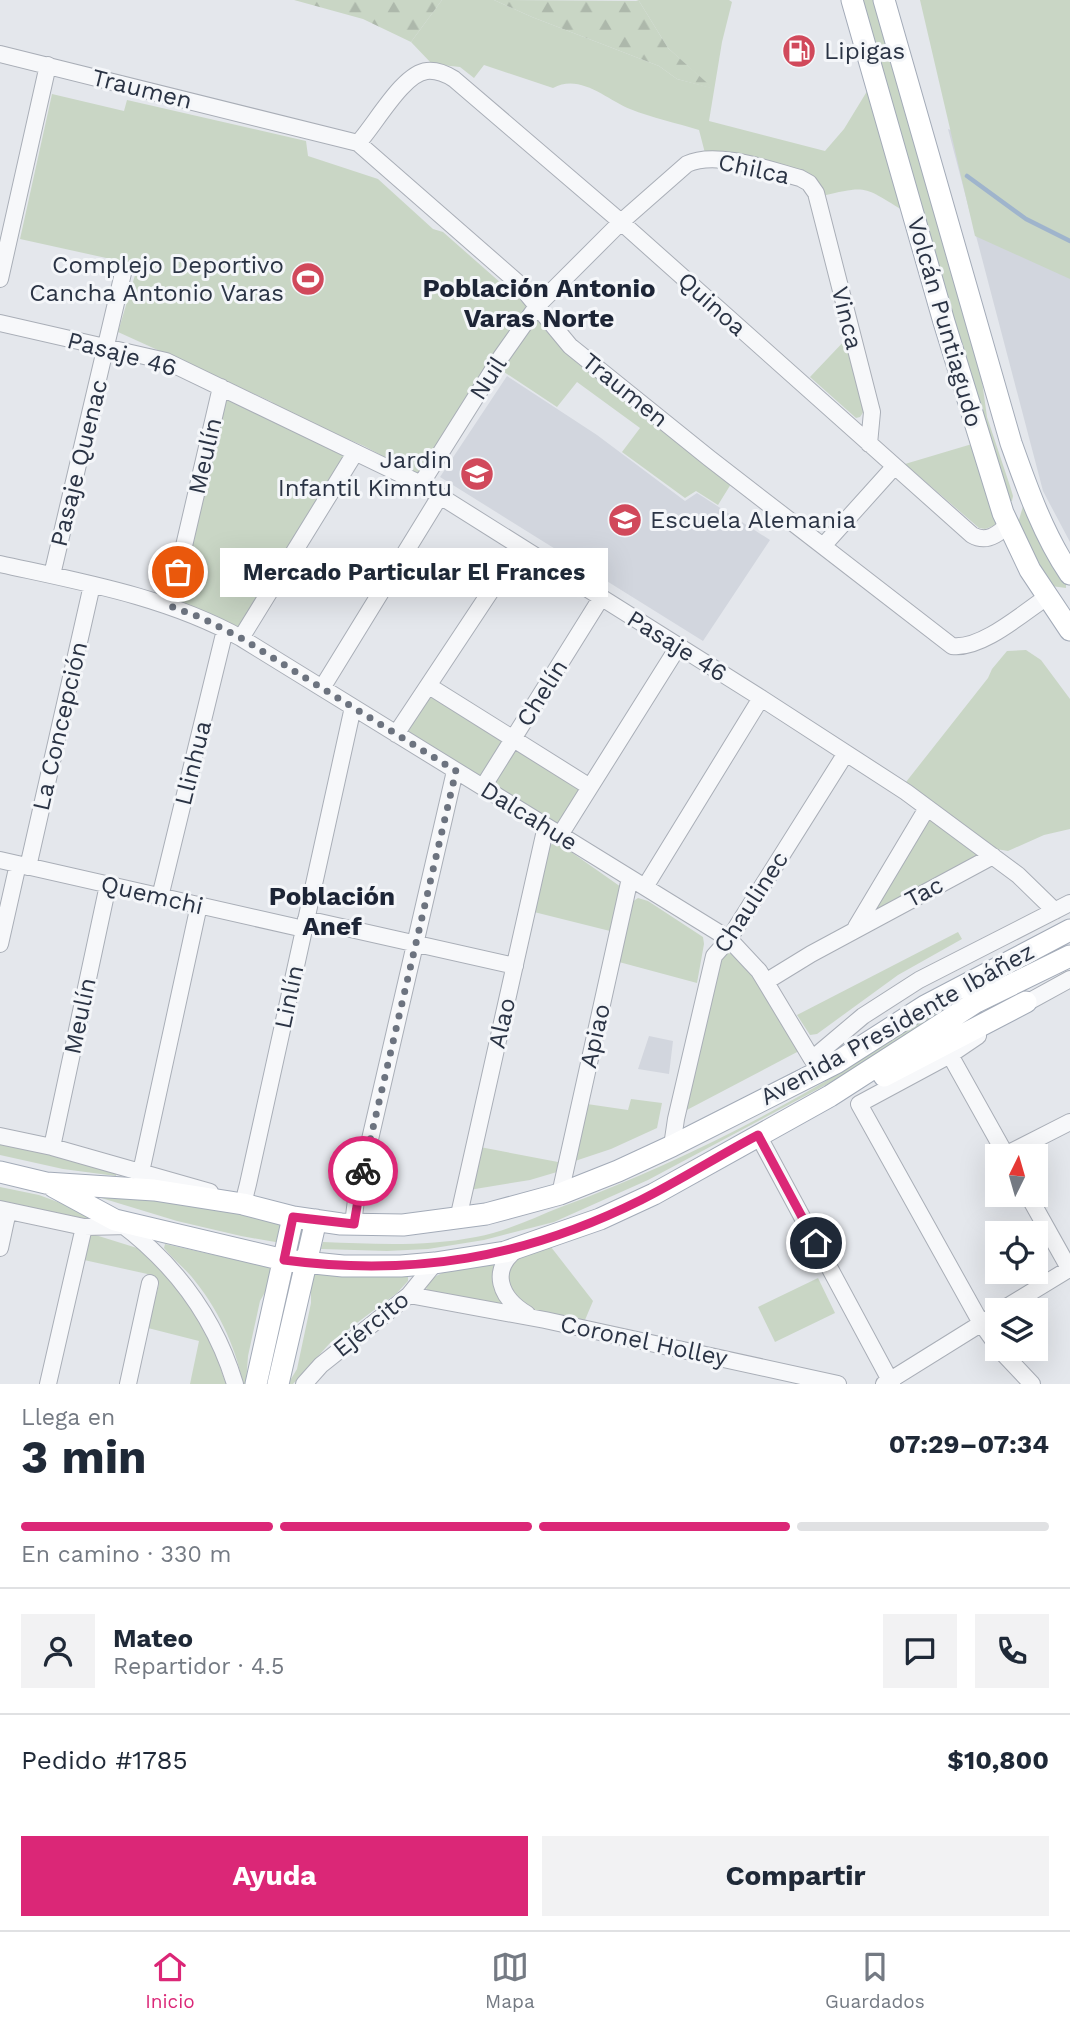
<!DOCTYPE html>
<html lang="es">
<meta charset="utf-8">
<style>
body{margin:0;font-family:"Work Sans",sans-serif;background:#f2f2f3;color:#1f2937;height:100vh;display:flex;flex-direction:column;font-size:26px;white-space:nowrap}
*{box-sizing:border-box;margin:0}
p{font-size:23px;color:#747a83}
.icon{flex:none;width:38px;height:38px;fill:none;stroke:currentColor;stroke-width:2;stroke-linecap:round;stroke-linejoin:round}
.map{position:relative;height:1384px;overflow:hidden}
.drawer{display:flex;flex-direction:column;background:#fff;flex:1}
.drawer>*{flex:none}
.needle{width:46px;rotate:5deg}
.controls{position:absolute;left:985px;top:1144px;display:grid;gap:14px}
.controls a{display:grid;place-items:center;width:63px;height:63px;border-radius:0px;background:#fff;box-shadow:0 7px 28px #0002;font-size:35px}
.pin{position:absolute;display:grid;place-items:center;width:60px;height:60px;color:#fff;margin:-30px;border:4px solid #fff;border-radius:50%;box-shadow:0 2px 7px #0007}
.courier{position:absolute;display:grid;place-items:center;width:70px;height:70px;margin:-35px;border:5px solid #db2777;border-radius:50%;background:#fff;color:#222;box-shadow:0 2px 9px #0007}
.bubble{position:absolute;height:49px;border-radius:0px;background:#fff;box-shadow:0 7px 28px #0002;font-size:23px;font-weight:700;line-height:49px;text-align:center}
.overview em{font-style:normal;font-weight:700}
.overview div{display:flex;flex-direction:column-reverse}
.overview{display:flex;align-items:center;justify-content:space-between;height:119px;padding:0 21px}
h1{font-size:46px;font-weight:700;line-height:52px}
.bar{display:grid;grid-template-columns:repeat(4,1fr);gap:10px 7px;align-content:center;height:84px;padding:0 21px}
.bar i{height:9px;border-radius:5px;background:#e0e1e3}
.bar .on{background:#db2777}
.bar p{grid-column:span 4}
.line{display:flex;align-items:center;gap:18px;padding:0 21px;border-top:2px solid #e0e1e3}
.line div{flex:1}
.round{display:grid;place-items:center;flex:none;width:74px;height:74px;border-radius:0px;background:#f2f2f3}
.action{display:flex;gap:14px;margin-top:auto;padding:14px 21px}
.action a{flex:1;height:80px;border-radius:0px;background:#db2777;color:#fff;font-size:28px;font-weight:700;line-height:80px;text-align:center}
.action a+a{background:#f2f2f3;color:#1f2937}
.tab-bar{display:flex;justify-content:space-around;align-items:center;height:98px;border-top:2px solid #e0e1e3;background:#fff;font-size:19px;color:#747a83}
.tab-bar a{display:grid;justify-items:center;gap:4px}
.tab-bar .on{color:#db2777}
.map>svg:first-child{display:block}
.built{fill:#d2d6de}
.green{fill:#c9d6c5}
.forest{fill:url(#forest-firs)}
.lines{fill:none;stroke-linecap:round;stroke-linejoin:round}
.stream{stroke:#9fb4cc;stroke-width:4.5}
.minor-casing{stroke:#a9aeb7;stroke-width:18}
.major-casing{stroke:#a3abb8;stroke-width:23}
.minor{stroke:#f7f8fa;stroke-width:16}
.major{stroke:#fff;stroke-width:21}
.done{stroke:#6c737f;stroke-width:7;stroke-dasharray:0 12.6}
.route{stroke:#db2777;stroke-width:9}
.labels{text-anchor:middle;stroke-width:6;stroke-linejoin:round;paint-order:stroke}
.poi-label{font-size:24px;fill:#2b3445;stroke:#f4f6f9;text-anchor:start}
.street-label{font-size:24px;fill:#2b3445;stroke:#f4f6f9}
.neighbourhood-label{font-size:26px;font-weight:bold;fill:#1d2536;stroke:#f4f6f9}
</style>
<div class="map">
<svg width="1070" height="1384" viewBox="0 0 1070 1384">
<defs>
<pattern id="forest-firs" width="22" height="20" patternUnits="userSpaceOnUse" patternTransform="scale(1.75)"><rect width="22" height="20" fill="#c9d6c5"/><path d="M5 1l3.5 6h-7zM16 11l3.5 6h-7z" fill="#adb8ab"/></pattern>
</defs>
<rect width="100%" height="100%" fill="#e4e7ec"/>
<!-- built -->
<path class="built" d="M 948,129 L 996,145 L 1070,156 L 1070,542 L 1043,491 Z
M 507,376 L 597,435 L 685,501 L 697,493 L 770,540 L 703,641 L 440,477 Z
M 649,1036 L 673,1041 L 669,1074 L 638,1069 Z"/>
<!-- green -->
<path class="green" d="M 442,0 L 494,0 L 532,17 L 659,66 L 677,79 L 712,88 L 668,48 L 639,1 L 636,0 L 729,0 L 732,2 L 722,42 L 709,121 L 825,151 L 844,129 L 869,88 L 904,211 C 863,187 869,185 822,196 L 818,186 L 705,153 L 699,130 C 677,123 652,118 630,109 C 606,99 580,73 553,88 L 484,65 L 474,78 L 460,67 L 432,64 L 411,42 Z
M 861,0 L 875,0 L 981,374 L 987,417 L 1010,486 L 1013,496 L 1012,501 L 1008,501 L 997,468 Z
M 920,0 L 1070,0 L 1070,279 L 975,236 Z
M 52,94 L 124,111 L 127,100 L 306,141 L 308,156 L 378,179 L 433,229 L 443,232 L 528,307 L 545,330 L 576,362 L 731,484 L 718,505 L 696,491 L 685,498 L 622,452 L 640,428 L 577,382 L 557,407 L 492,364 L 422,472 L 414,473 L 364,446 L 275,408 L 272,402 L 118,332 L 138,265 L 20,239 Z
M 848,337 L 864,411 L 860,417 L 856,418 L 810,377 Z
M 224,397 L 349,456 L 239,632 L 176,603 Z
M 972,444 L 998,520 L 996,525 L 985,529 L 979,528 L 905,464 Z
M 1024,503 L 1066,582 L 1066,588 L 1051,586 L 1018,523 Z
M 1026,650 L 1041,660 L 1070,699 L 1070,829 L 1044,835 L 1008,851 L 996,849 L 906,782 L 988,678 L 992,669 L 1007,651 Z
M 430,689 L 586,787 L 559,830 L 402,733 Z
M 930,819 L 976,851 L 977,856 L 874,915 L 869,910 L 925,821 Z
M 552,844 L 564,847 L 621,887 L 610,931 L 534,912 L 549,846 Z
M 638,898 L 648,901 L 703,937 L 704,944 L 697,983 L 619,962 L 632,902 Z
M 958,932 L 962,939 L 898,975 L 817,1034 L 810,1035 L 797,1015 Z
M 728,953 C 750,958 786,1030 799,1051 L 683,1112 L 717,965 L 724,955 Z
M 972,992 L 848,1073 L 648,1180 L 554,1222 L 484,1240 L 428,1249 L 387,1251 L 321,1249 L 323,1242 C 374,1244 425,1247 476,1237 C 505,1232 533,1218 561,1207 C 658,1171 752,1125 841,1072 C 885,1046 925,1013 972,992 Z
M 631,1099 L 662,1103 L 657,1128 L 611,1149 L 575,1161 L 587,1104 L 628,1110 Z
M 0,1142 L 78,1160 L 116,1173 L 116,1176 L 63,1169 L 0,1155 Z
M 480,1147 L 558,1162 L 557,1172 L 530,1180 L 469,1190 Z
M 0,1187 L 39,1195 L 98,1217 L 97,1221 L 0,1201 Z
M 98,1197 L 133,1197 L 268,1218 L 284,1226 L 281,1243 L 241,1236 L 177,1221 Z
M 89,1233 L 137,1248 L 162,1269 L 192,1309 L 212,1344 L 226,1384 L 190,1384 L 199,1341 L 144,1327 L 149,1300 L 156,1296 L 159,1284 L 152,1275 L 84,1260 Z
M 165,1244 L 269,1267 L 273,1271 L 268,1287 L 260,1301 L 248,1356 L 246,1384 L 243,1384 C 235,1344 217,1307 191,1276 C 182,1266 172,1258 164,1248 Z
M 551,1247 L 593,1301 L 585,1320 L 523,1308 L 508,1286 L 508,1264 L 513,1259 Z
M 494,1263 L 493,1276 L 503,1305 L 426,1290 C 429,1267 475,1267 494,1263 Z
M 314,1275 L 404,1275 L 408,1277 L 408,1281 L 397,1293 L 330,1343 L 293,1384 L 288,1384 L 297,1369 L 311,1303 L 311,1280 Z
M 818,1278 L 835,1313 L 775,1342 L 758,1307 Z"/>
<!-- forest -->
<path class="forest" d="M 294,0 L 442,0 L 411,42 L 363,19 Z
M 494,0 L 639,1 L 668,48 L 714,89 L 677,79 L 659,66 L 532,17 Z"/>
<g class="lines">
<!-- stream -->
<path class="stream" d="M 967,176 L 1026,219 L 1070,241"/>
<!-- minor casing -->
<g class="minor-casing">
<path id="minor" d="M 0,54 L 358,143 L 517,282 L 570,346 L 709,458 L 952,646 C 981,650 1023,613 1047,597
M 358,143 C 375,125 403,73 427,71 C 437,70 446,74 454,79 L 621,222 L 972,535 C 986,543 998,535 1008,524
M 0,279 L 48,65
M 0,323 L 166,361 L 421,484 L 761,698 L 906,792 L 1018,875 L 1055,911
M 421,484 L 501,357 L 537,306 L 621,222 L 687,164 C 716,150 770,170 800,178 L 809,183 L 816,193 L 872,412 L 869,444
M 823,546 L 894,467
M 0,564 C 82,582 167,597 241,638 L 729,939 L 759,971 L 812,1059 L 863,1016 L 919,980 L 1070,903
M 52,575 L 124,269
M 170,606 L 221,387
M 241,638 L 355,453
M 429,686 L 590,787
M 322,688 L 440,496
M 396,734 L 520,547
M 483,787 L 601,598
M 560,835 L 678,647
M 0,860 L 304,929
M 28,867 L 92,585
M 645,887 L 761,698
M 160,897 L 225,630
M 306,919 L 515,966
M 856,927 L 927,808
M 0,944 L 18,864
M 767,981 L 811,954 L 993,856
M 1019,1007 L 1070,979
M 978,1036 L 950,1055 L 859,1104 L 981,1323 L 998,1347
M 950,1055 L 1007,1157
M 758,1135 L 892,1384
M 0,1136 L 52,1147 L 210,1192
M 672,1146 L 676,1119 L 714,956 L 729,939 L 846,753
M 52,1147 L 108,885
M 1005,1155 L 1070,1122
M 141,1172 L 199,905
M 560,1194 L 630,878
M 1028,1195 L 1070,1270
M 234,1201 L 243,1204 L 248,1184 L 353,707
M 0,1209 L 84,1227 L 129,1226
M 458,1219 L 546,826
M 120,1223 C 176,1265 215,1318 235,1384
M 353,1224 L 356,1200 L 455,771
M 0,1248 L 8,1211
M 517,1249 C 489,1270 500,1298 527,1314
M 409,1295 L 545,1320 L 838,1384
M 1000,1311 L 1069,1269
M 999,1349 L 1032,1384
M 48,1384 L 84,1227
M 128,1384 L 150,1283
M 304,1384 L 321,1365 L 409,1295 L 435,1263
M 884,1384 L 998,1313"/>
</g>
<!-- major casing -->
<g class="major-casing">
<path id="major" d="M 852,0 L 944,322 L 1003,513 L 1030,570 L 1070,630
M 884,0 L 1011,443 C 1027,488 1043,534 1070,574
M 884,1076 L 1026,1002
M 0,1172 L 46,1183 L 154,1190 L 243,1204 L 293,1217 L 341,1224 L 403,1225 L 486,1214 L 560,1194 L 618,1171 L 672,1146 L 836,1063 L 925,1006 L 1070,930
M 54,1187 L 115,1220 L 284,1260 L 343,1266 L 401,1266 L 435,1263 L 505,1252 L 600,1219 L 654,1194 L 830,1096 L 976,1002 L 1070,956
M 256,1384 L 293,1217
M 278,1384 L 316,1220"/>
</g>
<!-- minor -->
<use href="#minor" class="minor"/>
<!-- major -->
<use href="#major" class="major"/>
</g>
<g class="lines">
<!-- done -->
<path class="done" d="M 178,572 L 170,606 L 202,618 L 241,638 L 456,771 L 363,1171"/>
<!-- route -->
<path class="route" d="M 363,1171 L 354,1224 L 293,1217 L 284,1260 C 412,1277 525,1258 641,1200 C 681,1180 718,1156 758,1135 L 816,1243"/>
</g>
<!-- icons -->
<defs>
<g id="fuel-disc" transform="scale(1.75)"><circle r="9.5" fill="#d1495b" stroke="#f4f6f9"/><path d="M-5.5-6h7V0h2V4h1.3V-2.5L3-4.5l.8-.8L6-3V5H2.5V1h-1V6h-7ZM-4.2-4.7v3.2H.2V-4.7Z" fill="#fff"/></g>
<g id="stadium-disc" transform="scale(1.75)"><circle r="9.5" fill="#d1495b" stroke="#f4f6f9"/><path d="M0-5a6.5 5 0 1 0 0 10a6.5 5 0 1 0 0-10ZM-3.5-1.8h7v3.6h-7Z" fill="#fff"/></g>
<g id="school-disc" transform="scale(1.75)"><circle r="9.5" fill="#d1495b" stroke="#f4f6f9"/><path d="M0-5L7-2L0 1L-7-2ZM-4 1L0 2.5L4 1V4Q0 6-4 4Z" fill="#fff"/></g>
</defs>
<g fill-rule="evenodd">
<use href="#fuel-disc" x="799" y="51"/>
<use href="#stadium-disc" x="308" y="279"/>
<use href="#school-disc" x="477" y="474"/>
<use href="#school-disc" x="625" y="520"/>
</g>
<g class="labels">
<!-- poi labels -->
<g class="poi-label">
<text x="824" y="59">Lipigas</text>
<text x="284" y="273" text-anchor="end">Complejo Deportivo<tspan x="284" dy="28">Cancha Antonio Varas</tspan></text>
<text x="452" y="468" text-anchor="end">Jardin<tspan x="452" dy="28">Infantil Kimntu</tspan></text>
<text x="650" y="528">Escuela Alemania</text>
</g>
<!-- street labels -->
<g class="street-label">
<text transform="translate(142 89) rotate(14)" y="8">Traumen</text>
<text transform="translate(754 169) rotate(12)" y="8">Chilca</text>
<text transform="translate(712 304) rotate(42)" y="8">Quinoa</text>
<text transform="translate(847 318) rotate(76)" y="8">Vinca</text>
<text transform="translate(945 322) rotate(74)" y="8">Volcán Puntiagudo</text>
<text transform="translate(122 354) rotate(15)" y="8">Pasaje 46</text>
<text transform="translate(488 378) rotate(-57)" y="8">Nuil</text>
<text transform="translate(625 390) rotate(39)" y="8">Traumen</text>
<text transform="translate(205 456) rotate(-77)" y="8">Meulín</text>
<text transform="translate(79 463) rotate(-76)" y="8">Pasaje Quenac</text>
<text transform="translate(677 646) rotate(32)" y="8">Pasaje 46</text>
<text transform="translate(542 693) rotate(-58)" y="8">Chelín</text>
<text transform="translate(60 726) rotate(-77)" y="8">La Concepción</text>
<text transform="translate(193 763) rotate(-76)" y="8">Llinhua</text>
<text transform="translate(529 816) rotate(32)" y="8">Dalcahue</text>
<text transform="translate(924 892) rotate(-28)" y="8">Tac</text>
<text transform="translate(152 895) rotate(13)" y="8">Quemchi</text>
<text transform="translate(751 902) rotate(-57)" y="8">Chaulinec</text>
<text transform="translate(289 997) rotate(-78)" y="8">Linlín</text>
<text transform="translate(80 1016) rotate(-78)" y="8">Meulín</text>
<text transform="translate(502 1023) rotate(-77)" y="8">Alao</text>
<text transform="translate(897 1024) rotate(-29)" y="8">Avenida Presidente Ibáñez</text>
<text transform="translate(595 1036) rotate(-77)" y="8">Apiao</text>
<text transform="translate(371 1324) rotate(-39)" y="8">Ejército</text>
<text transform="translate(644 1341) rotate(12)" y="8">Coronel Holley</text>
</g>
<!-- neighbourhood labels -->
<g class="neighbourhood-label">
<text x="539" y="297">Población Antonio<tspan x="539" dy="30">Varas Norte</tspan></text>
<text x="332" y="905">Población<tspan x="332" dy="30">Anef</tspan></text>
</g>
</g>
</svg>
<div class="controls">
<a><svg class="needle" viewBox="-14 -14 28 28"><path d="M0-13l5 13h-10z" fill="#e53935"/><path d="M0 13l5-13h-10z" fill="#747a83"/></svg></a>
<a><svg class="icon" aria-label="locate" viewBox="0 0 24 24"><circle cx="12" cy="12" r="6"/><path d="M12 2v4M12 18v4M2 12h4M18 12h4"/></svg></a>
<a><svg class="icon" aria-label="layers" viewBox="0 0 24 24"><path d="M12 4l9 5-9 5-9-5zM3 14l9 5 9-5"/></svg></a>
</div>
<div class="pin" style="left:178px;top:572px;background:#ea580c"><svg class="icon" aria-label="bag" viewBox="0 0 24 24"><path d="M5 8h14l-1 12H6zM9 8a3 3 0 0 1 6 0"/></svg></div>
<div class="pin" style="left:816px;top:1243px;background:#1f2937"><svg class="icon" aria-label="home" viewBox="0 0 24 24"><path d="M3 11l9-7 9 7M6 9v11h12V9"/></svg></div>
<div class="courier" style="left:363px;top:1171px"><svg class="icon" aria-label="bike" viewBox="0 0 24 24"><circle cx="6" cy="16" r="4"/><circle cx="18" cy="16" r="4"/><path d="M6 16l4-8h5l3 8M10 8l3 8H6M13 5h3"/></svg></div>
<div class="bubble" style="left:220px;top:548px;width:388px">Mercado Particular El Frances</div>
</div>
<section class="drawer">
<div class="overview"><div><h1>3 min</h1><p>Llega en</p></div><em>07:29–07:34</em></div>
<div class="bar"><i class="on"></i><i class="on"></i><i class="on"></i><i></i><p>En camino · 330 m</p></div>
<div class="line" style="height:126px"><a class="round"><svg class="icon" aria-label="person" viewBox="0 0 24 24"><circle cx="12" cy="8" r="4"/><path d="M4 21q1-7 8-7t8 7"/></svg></a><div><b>Mateo</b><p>Repartidor · 4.5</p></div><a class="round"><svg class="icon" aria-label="chat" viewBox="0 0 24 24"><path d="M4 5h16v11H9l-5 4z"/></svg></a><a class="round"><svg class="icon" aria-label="phone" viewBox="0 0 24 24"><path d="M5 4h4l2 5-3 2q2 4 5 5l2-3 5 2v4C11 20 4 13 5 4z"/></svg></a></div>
<div class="line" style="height:91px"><div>Pedido #1785</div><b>$10,800</b></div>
<div class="action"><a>Ayuda</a><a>Compartir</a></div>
</section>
<nav class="tab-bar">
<a class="on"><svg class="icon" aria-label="home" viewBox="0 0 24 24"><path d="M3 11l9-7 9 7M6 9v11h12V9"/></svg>Inicio</a>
<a><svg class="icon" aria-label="map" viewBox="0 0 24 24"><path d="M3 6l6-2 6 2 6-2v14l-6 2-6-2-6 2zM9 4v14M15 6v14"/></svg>Mapa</a>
<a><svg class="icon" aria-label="saved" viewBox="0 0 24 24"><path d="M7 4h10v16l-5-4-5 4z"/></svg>Guardados</a>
</nav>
